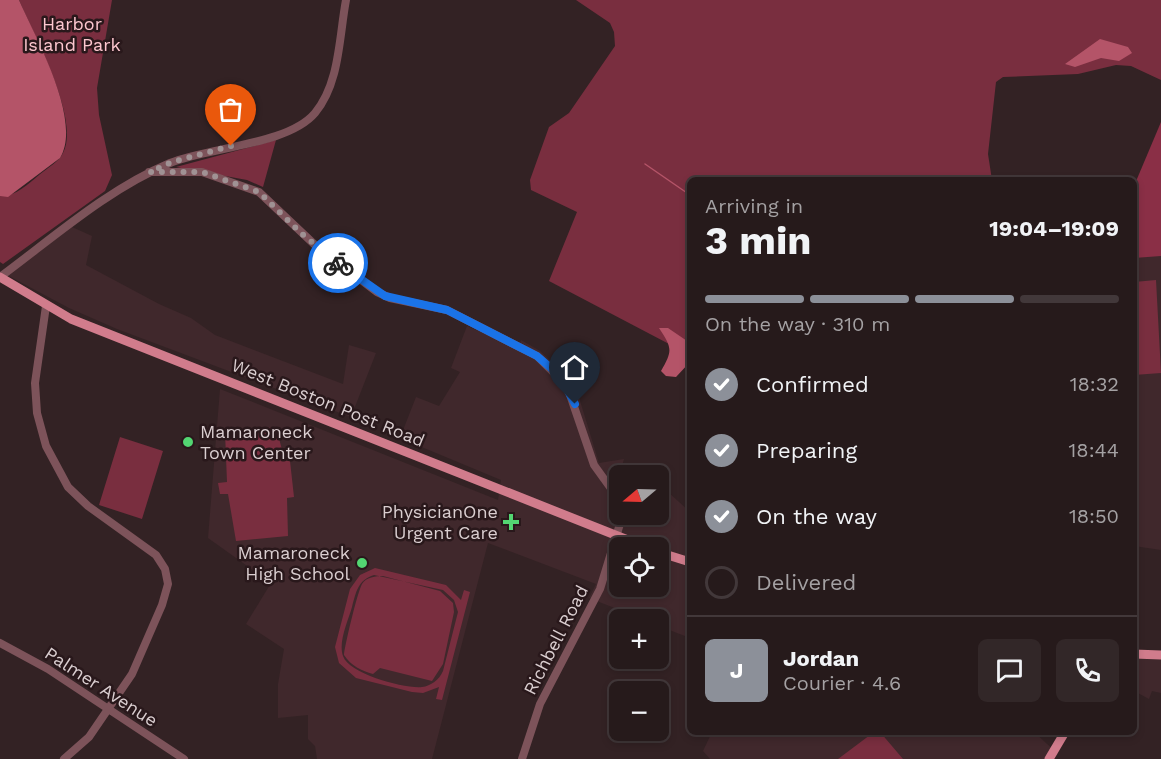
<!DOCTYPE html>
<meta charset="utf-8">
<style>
body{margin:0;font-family:"Work Sans",sans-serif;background:#322728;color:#f1f3f6;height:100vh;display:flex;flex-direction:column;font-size:22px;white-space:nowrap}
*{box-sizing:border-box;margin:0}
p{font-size:20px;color:#a4a1a3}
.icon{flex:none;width:33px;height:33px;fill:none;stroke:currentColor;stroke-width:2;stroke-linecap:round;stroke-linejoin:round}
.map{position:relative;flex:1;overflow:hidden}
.details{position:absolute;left:687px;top:177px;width:450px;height:558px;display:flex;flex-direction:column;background:#261a1b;border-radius:9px;box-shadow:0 3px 9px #0003,0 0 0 2px #42383a}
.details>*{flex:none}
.needle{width:39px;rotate:251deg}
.buttons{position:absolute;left:609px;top:465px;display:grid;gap:12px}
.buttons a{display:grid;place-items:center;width:60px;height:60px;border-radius:9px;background:#261a1b;box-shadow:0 3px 9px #0003,0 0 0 2px #42383a;font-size:30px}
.pin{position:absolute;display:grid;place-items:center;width:51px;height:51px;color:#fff;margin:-62px -26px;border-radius:50% 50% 50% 0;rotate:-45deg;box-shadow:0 0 6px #0007}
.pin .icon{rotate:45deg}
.courier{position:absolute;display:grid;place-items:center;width:60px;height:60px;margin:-30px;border:4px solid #1a73e8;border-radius:50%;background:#fff;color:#222;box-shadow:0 2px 8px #0007}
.head em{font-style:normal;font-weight:700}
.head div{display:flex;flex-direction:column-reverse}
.head{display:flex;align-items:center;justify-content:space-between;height:102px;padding:0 18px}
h1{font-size:39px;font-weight:700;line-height:45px}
.bar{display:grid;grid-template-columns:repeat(4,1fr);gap:9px 6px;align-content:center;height:72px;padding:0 18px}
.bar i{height:8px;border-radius:4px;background:#42383a}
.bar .on{background:#8c9099}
.bar p{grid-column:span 4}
.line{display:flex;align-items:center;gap:15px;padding:0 18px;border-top:2px solid #42383a}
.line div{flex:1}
.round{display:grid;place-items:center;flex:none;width:63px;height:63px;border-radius:9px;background:#322728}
ol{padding:0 18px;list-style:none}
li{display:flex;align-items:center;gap:18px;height:66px}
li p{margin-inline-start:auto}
li .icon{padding:6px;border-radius:50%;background:#8c9099;color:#fff;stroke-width:4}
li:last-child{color:#a4a1a3}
li i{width:33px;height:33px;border:3px solid #42383a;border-radius:50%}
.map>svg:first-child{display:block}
.built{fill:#40282c;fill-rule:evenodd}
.green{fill:#792e3f;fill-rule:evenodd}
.forest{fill:#8a2f46}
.water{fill:#b45468}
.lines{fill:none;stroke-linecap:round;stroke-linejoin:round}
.stream{stroke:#b45468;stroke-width:1.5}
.minor{stroke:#7d535a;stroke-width:8}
.major{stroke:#d17c8c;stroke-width:9}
.done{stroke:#a09294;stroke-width:6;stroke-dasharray:0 10.8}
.route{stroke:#1a73e8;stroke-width:8}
.poi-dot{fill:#53d672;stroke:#29181b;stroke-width:2}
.labels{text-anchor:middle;stroke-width:5;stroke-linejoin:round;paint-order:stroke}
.park-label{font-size:18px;fill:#fdc7cf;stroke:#29181b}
.street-label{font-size:18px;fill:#daced0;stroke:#29181b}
.poi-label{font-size:18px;fill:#daced0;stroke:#29181b;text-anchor:end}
</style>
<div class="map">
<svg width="1161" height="759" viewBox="0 0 1161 759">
<rect width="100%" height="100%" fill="#332224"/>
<!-- built -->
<path class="built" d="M 72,227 L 92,236 L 86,265 L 159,304 L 191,318 L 215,335 L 343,384 L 349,345 L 376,353 L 351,417 L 117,329 L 69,308 L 7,275 Z
M 1161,254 L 1161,550 L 1134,546 L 1134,256 Z
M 467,326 L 518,348 L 521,340 L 540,351 L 568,377 L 577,391 L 599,463 L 624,459 L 619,476 L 620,514 L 658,514 L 659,488 L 667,491 L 690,512 L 690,638 L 659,626 L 658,620 L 643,619 L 589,598 L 596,584 L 488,543 L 432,759 L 317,759 L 315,746 L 308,739 L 308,715 L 278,718 L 278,684 L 284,649 L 246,624 L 271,583 L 208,538 L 220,389 L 498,500 L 501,480 L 400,438 L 416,397 L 439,406 L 460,372 L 451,368 ZM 620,548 L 658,548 L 658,586 L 620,586 Z
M 1134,652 L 1161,652 L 1161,693 L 1152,691 L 1149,699 L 1134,691 Z
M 712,732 L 1034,732 L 1058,754 L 1053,759 L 710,759 L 703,751 Z"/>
<!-- green -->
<path class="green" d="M 19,0 L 112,0 L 97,88 L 99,115 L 112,175 L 105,191 L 3,264 L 0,262 L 0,196 C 15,197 28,184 39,175 C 47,168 59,162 63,153 C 81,119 33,34 19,0 Z
M 576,0 L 1161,0 L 1161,80 L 1131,66 L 1116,65 L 1078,74 L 1003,77 L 996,82 L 988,154 L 992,180 L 690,180 L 690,355 L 549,281 L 577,212 L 531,190 L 530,180 L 549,127 L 569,113 L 615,46 L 614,32 L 610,23 Z
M 276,140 L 263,187 L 247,180 L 176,167 Z
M 1156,280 L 1161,373 L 1134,375 L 1134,282 Z
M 276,427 L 285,461 L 290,461 L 294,497 L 287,498 L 288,536 L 236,541 L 228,494 L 220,494 L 218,483 L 227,482 L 225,432 Z
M 120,437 L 163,451 L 142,519 L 99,505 Z
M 375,568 L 446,585 L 461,600 L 464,590 L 470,592 L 442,700 L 436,699 L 439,687 L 423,693 L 412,692 L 356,678 L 339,663 L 335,647 L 350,589 L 360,575 ZM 374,575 L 443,590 L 454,600 L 458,612 L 443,671 C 439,680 431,686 422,687 C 405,689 349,674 343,656 C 338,642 348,621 352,607 C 356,592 358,580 374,575 Z
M 383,576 L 440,591 L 453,603 L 454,612 L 443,664 L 432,681 L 380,668 L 373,674 C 362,671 351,666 344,655 C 344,649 357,593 362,584 C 366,577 376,576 383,576 Z
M 874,732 L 880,732 L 903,759 L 838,759 Z"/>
<!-- forest -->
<path class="forest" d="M 1161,122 L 1161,256 L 1134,258 L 1134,186 Z"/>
<!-- water -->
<path class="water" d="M 0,0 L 19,0 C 35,37 83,120 60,158 L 8,197 L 0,196 Z
M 1100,39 L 1128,47 L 1132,53 L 1119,61 L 1101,58 L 1075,67 L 1065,64 Z
M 659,328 L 668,328 L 690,343 L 690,362 L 676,377 L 666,376 L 661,371 C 673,350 672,348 659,328 Z"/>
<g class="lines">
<!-- stream -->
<path class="stream" d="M 645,164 L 690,195"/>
<!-- minor -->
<path class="minor" d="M 149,172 L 202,172 L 259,192 L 315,245 L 377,292 L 390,298 L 447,310 L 537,356 L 567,386 L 594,465 L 620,501
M 0,277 C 54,237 108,189 170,163 C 209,147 288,145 315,113 C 340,83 339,37 346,0
M 46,306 L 35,383 L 37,413 L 46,446 L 68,487 L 88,506 L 156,555 L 165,569 L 168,584 L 162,605 L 132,674 L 89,737 L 64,759
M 0,643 L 48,669 L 184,759
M 522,759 L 540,704 L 600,589 L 623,514"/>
<!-- major -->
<path class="major" d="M 0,277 L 71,319 L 648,548
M 658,552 L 690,562
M 1134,654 L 1161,655
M 1049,759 L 1065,732"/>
</g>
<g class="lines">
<!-- done -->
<path class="done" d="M 231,146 L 172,162 L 150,172 L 202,172 L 259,192 L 302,234 L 338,263"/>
<!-- route -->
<path class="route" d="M 338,263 L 385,296 L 447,310 L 537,356 L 560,376 L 575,404"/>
</g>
<!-- markers -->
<g class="poi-dot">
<circle cx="188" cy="442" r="6"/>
<path d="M508 513h6v6h6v6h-6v6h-6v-6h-6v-6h6z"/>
<circle cx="362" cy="563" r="6"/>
</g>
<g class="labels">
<!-- park labels -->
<g class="park-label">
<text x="72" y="30">Harbor<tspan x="72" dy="21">Island Park</tspan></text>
</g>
<!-- street labels -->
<g class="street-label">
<text transform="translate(328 403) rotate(22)" y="6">West Boston Post Road</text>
<text transform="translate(556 640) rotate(-63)" y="6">Richbell Road</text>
<text transform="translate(101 687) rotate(33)" y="6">Palmer Avenue</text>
</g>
<!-- poi labels -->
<g class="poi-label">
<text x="200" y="438" text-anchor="start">Mamaroneck<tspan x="200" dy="21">Town Center</tspan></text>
<text x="498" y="518">PhysicianOne<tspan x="498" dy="21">Urgent Care</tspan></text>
<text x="350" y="559">Mamaroneck<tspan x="350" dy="21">High School</tspan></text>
</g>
</g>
</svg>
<div class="buttons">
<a><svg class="needle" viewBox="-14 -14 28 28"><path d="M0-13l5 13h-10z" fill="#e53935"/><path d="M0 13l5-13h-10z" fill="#a4a1a3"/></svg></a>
<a><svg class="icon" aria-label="locate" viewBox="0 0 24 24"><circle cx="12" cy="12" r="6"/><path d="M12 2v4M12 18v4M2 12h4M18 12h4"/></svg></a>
<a>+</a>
<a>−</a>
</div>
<div class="pin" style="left:231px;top:146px;background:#ea580c"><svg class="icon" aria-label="bag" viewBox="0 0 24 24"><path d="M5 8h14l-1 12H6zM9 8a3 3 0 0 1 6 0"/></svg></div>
<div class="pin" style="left:575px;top:404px;background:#1f2937"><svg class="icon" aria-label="home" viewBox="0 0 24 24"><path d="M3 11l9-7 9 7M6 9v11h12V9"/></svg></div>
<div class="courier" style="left:338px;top:263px"><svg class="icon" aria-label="bike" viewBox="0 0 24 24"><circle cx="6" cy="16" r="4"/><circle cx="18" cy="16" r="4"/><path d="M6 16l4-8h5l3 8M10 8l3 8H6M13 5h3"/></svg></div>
<section class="details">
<div class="head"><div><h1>3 min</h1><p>Arriving in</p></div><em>19:04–19:09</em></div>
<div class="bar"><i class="on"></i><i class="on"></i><i class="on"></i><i></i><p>On the way · 310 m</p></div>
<ol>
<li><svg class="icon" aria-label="check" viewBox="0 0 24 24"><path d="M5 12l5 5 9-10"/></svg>Confirmed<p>18:32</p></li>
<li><svg class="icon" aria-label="check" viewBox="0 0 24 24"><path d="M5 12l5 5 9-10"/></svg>Preparing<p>18:44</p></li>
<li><svg class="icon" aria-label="check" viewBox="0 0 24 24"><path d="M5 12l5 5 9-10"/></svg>On the way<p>18:50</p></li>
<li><i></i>Delivered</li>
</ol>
<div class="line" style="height:108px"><b class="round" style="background:#8c9099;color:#fff">J</b><div><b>Jordan</b><p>Courier · 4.6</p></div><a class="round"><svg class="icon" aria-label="chat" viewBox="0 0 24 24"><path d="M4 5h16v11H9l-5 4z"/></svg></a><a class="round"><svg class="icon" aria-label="phone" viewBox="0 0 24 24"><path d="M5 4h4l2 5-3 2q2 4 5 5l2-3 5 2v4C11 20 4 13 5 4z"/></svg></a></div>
</section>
</div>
